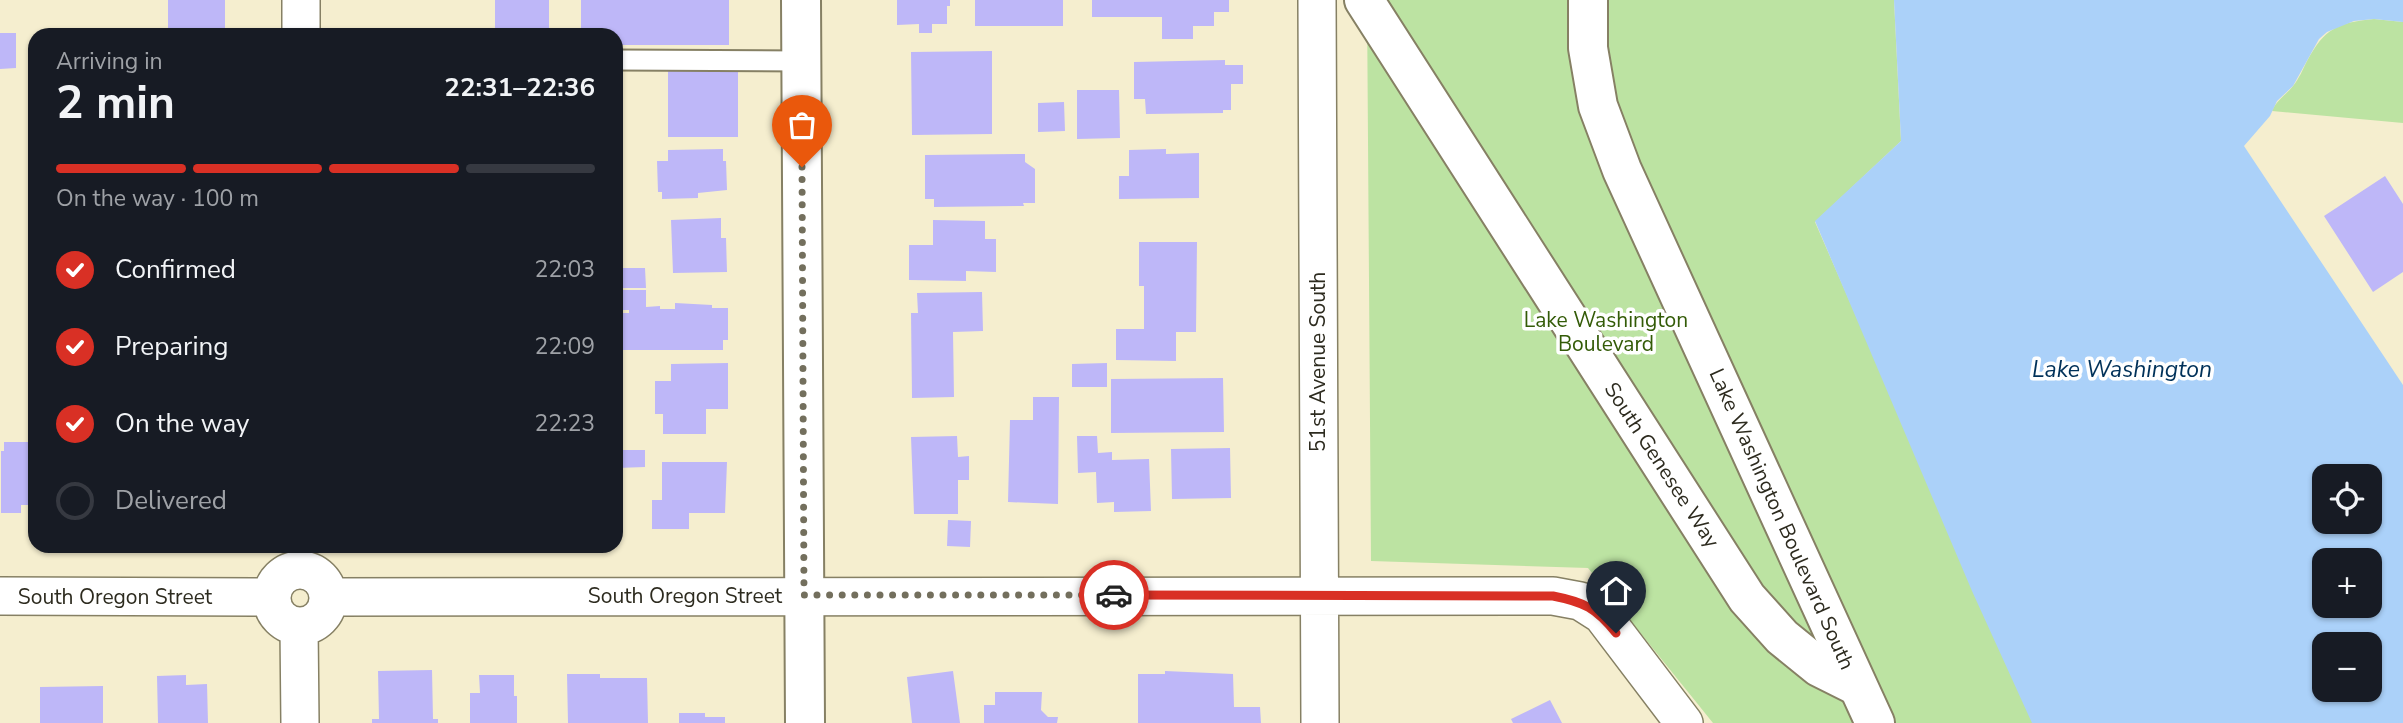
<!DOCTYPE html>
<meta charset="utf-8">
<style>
body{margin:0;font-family:"Nunito Sans",sans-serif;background:#242831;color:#f1f3f6;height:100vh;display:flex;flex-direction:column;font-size:26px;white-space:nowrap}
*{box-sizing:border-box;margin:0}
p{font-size:23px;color:#9ea1a6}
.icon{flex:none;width:38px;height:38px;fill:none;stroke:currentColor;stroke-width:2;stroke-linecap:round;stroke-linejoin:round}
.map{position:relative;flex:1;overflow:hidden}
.drawer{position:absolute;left:28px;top:28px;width:595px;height:525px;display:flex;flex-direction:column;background:#171b24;border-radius:21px;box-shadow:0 2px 5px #0004}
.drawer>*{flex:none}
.tools{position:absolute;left:2312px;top:464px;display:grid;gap:14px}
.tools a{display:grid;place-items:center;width:70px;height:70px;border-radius:14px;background:#171b24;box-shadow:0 2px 5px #0004;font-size:35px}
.pin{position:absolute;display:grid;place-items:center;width:60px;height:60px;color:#fff;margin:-72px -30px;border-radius:50% 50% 50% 0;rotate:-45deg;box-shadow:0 0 7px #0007}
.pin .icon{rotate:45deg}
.courier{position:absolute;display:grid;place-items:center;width:70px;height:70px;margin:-35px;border:5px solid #d93025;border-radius:50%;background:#fff;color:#222;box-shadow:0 2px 9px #0007}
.overview em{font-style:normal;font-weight:700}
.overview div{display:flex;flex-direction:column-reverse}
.overview{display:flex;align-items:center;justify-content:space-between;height:119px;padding:0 28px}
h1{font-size:46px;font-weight:700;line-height:52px}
.bar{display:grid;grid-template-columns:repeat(4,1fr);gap:10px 7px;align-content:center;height:84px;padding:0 28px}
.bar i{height:9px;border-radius:5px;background:#363941}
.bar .active{background:#d93025}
.bar p{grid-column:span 4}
ol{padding:0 28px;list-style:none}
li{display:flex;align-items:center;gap:21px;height:77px}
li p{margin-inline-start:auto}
li .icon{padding:7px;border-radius:50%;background:#d93025;color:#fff;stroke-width:4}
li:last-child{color:#9ea1a6}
li i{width:38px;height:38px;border:4px solid #363941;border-radius:50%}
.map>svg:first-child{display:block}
.green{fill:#bce3a2}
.water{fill:#abd1f9;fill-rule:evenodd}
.building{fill:#beb7f8}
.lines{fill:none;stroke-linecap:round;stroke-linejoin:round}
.service-casing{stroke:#868064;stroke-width:23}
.minor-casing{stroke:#868064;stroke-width:40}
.tertiary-casing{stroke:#868064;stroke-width:42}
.secondary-casing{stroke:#868064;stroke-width:42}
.service{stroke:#fff;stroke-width:19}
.minor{stroke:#fff;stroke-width:37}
.tertiary{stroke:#fff;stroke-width:38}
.secondary{stroke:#fff;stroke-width:38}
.done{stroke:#736f5d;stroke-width:7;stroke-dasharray:0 12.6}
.route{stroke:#d93025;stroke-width:9}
.labels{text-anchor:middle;stroke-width:7;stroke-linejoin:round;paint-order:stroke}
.park-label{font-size:21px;fill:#335b07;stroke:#fff}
.street-label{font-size:21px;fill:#2d2b1f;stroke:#fff}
.water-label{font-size:23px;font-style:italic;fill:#003159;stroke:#fff}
</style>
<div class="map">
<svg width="2403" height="723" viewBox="0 0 2403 723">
<rect width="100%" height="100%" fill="#f5eecf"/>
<!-- green -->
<path class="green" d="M 1367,0 L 1894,0 L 1901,141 L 1815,222 L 2034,723 L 1713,723 L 1588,568 L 1371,561 Z
M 2374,19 L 2403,22 L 2403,123 L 2272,111 C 2277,100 2286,95 2293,86 C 2299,79 2303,69 2307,61 C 2325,28 2337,23 2374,19 Z"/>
<!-- water -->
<path class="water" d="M 1894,0 L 2403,0 L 2403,22 L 2374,19 L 2354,21 L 2327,32 L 2319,39 L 2293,86 L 2277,101 L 2270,116 L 2244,146 L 2403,385 L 2403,723 L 2032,723 L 1972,591 L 1815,221 L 1901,141 ZM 2324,476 L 2370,476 L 2370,522 L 2324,522 ZM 2324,560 L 2370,560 L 2370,606 L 2324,606 ZM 2324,644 L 2370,644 L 2370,690 L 2324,690 Z"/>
<!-- building -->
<path class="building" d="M 168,0 L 225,0 L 225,32 L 168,32 Z
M 495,0 L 549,0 L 549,35 L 495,35 Z
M 581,0 L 729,0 L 729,45 L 616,45 L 616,35 L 581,35 Z
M 897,0 L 950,0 L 950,6 L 947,6 L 947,24 L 932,24 L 932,33 L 919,33 L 919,24 L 897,25 Z
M 975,0 L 1063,0 L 1063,26 L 975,26 Z
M 1092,0 L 1229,0 L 1229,12 L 1214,12 L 1214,26 L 1193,26 L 1193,39 L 1162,39 L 1162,17 L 1092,17 Z
M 0,33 L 16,33 L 16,68 L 0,69 Z
M 992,51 L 992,134 L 912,135 L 911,52 Z
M 1225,60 L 1225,65 L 1243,65 L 1243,84 L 1231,84 L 1231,110 L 1223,110 L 1223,113 L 1146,114 L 1145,99 L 1134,99 L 1134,62 Z
M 668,68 L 738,68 L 738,137 L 668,137 Z
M 1077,90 L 1119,90 L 1120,138 L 1077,139 Z
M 1064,102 L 1065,131 L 1038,132 L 1038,103 Z
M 723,149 L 723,161 L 726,161 L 727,190 L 698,193 L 698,198 L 662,199 L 662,192 L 658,192 L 657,161 L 668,161 L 668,150 Z
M 1166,149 L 1166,154 L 1199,153 L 1199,198 L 1119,199 L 1119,176 L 1129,176 L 1129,150 Z
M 1025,154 L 1025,162 L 1035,169 L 1035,203 L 1023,203 L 1024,206 L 934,207 L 934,199 L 925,199 L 925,155 Z
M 2385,176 L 2403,204 L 2403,272 L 2373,292 L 2324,216 Z
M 721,218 L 721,238 L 726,238 L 727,272 L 673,273 L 671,220 Z
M 933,220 L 985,221 L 985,239 L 996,239 L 996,272 L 966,271 L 966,281 L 909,280 L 909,245 L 933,245 Z
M 1139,242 L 1197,242 L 1196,332 L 1176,332 L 1176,361 L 1116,360 L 1116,329 L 1144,329 L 1144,286 L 1139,286 Z
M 616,268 L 645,268 L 646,288 L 616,288 Z
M 616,290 L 646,290 L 646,307 L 660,306 L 660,309 L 675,309 L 675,303 L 712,305 L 712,308 L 728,308 L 728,340 L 723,340 L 723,350 L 616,350 L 616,313 L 629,313 L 629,310 L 616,310 Z
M 982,292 L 983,331 L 953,332 L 954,397 L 912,398 L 911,313 L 918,313 L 917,293 Z
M 728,363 L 728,409 L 706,409 L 706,434 L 663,434 L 663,414 L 655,414 L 655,381 L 671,381 L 671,364 Z
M 1107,363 L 1107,387 L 1072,387 L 1072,364 Z
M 1223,378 L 1224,432 L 1111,433 L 1111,379 Z
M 1033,397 L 1059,397 L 1058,504 L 1008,502 L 1010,420 L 1033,420 Z
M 957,436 L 958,457 L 969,456 L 969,480 L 958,480 L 958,514 L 914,514 L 911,437 Z
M 1077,436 L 1097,436 L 1098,453 L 1112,452 L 1112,460 L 1149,459 L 1151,511 L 1114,512 L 1114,502 L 1097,503 L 1096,472 L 1078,473 Z
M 4,442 L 32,442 L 32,450 L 35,450 L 35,505 L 21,505 L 21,513 L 1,513 L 1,451 L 4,451 Z
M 1230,448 L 1231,498 L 1172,499 L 1171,449 Z
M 617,450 L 645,450 L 645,467 L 617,468 Z
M 662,462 L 727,462 L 725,513 L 689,513 L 689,529 L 652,529 L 652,500 L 662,500 Z
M 948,520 L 971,521 L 970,547 L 947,546 Z
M 432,670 L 433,719 L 438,719 L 438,723 L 372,723 L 372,719 L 379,719 L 378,671 Z
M 953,671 L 960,723 L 912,723 L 907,677 Z
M 1165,671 L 1233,674 L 1234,707 L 1260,707 L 1261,723 L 1138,723 L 1138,674 L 1165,674 Z
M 567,674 L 600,674 L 600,678 L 647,678 L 648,723 L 568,723 Z
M 186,675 L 186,685 L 207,684 L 208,723 L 158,723 L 157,676 Z
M 479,675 L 514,675 L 514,696 L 517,696 L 517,723 L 470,723 L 470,693 L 480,693 Z
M 103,686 L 103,723 L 40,723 L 40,687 Z
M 995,692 L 1042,692 L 1041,710 L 1048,717 L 1058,717 L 1057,723 L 984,723 L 984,705 L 995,705 Z
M 1550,700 L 1562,723 L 1513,723 L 1511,719 Z
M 679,713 L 705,713 L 705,717 L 725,717 L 725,723 L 679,723 Z"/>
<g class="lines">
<!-- service casing -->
<g class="service-casing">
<path id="service" d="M 616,60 L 801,61"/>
</g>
<!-- minor casing -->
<g class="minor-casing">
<path id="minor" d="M 1317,0 L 1320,723
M 301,35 L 301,0
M272 598a28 28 0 1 1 56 0a28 28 0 1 1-56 0Z
M 0,596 L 272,597
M 328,597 L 1553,596 L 1580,601 L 1602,615 L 1684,723
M 299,626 L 300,723"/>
</g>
<!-- tertiary casing -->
<g class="tertiary-casing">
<path id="tertiary" d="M 801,0 L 805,723
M 1364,0 L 1747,598 L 1782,637 L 1819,667 L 1857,686"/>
</g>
<!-- secondary casing -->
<g class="secondary-casing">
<path id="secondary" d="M 1588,0 L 1588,48 L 1598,106 L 1622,170 L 1875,723"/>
</g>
<!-- service -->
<use href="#service" class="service"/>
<!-- minor -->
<use href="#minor" class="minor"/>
<!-- tertiary -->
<use href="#tertiary" class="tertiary"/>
<!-- secondary -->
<use href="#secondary" class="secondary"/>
</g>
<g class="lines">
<!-- done -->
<path class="done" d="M 802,167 L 804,595 L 1114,595"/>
<!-- route -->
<path class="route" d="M 1114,595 L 1553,596 C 1584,602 1596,608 1616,633"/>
</g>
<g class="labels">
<!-- park labels -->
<g class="park-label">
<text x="1606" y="327">Lake Washington<tspan x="1606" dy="24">Boulevard</tspan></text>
</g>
<!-- street labels -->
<g class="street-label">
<text transform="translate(1318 362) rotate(-90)" y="7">51st Avenue South</text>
<text transform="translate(1662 465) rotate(57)" y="7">South Genesee Way</text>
<text transform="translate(1782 519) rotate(66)" y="7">Lake Washington Boulevard South</text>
<text x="685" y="603">South Oregon Street</text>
<text x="115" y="604">South Oregon Street</text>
</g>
<!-- water labels -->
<g class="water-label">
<text x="2122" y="377">Lake Washington</text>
</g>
</g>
</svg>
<div class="tools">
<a><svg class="icon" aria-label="locate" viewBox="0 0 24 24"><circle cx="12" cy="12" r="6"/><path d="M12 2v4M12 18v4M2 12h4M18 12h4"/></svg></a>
<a>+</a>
<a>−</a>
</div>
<div class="pin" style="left:802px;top:167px;background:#ea580c"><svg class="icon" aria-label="bag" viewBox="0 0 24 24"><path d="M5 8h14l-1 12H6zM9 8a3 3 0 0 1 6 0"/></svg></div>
<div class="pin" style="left:1616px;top:633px;background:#1f2937"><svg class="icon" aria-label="home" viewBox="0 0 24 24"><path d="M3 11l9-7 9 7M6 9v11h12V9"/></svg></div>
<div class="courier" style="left:1114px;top:595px"><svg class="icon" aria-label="car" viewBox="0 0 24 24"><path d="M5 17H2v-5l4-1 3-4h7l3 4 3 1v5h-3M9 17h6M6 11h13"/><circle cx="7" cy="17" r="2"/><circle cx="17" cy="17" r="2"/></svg></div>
<section class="drawer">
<div class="overview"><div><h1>2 min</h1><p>Arriving in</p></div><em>22:31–22:36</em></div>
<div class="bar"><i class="active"></i><i class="active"></i><i class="active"></i><i></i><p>On the way · 100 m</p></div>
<ol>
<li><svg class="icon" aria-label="check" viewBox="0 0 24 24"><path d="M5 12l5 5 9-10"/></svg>Confirmed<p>22:03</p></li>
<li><svg class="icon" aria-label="check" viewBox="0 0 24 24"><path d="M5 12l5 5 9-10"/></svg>Preparing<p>22:09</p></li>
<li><svg class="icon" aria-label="check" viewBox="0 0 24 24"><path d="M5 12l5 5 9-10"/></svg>On the way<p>22:23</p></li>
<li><i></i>Delivered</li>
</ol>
</section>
</div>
